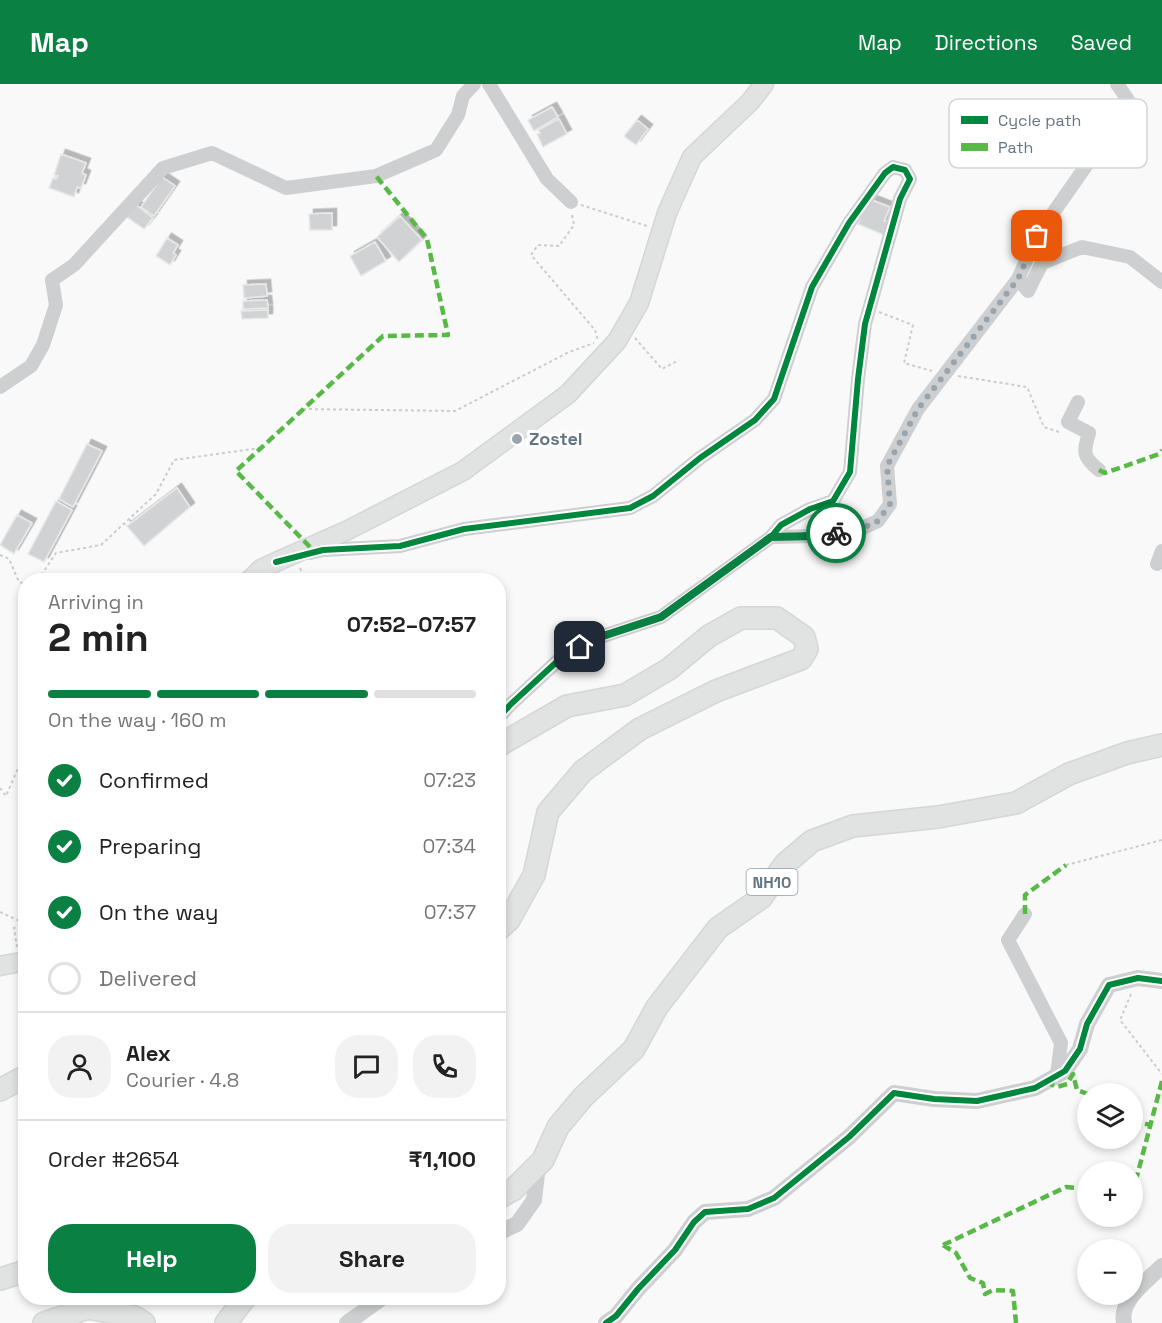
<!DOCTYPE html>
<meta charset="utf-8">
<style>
body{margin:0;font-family:"Space Grotesk",sans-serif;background:#f2f2f2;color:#222;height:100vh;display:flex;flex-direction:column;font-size:22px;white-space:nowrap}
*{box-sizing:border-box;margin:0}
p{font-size:20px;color:#767676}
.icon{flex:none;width:33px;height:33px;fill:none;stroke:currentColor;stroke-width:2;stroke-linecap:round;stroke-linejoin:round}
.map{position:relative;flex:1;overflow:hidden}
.drawer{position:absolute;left:18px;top:489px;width:488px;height:732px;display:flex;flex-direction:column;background:#fff;border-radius:24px;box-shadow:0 3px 9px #0003}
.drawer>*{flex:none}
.tools{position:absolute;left:1077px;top:999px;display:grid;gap:12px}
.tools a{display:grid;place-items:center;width:66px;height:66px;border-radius:50%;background:#fff;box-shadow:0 3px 9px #0003;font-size:30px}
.pin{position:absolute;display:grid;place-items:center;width:51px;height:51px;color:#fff;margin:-26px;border-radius:12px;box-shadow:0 3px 9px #0006}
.courier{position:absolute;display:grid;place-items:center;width:60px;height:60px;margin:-30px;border:4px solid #0b8043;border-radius:50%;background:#fff;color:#222;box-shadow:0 2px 8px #0007}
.head em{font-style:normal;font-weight:600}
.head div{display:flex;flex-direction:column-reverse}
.head{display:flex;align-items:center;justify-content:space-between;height:102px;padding:0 30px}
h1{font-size:39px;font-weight:600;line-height:45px}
.bar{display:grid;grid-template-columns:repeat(4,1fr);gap:9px 6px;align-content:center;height:72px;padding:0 30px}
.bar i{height:8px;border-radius:4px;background:#e0e0e0}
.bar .selected{background:#0b8043}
.bar p{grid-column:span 4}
.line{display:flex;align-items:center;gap:15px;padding:0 30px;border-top:2px solid #e0e0e0}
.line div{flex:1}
.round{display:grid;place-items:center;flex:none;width:63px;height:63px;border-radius:24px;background:#f2f2f2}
ol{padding:0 30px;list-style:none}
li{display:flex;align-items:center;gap:18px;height:66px}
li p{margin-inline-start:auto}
li .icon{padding:6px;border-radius:50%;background:#0b8043;color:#fff;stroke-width:4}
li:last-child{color:#767676}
li i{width:33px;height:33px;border:3px solid #e0e0e0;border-radius:50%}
.cta{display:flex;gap:12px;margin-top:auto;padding:12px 30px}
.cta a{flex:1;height:69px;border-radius:24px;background:#0b8043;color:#fff;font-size:24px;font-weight:600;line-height:69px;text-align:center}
.cta a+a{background:#f2f2f2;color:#222}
header{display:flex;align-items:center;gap:36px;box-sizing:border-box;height:84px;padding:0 30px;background:#0b8043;color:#fff}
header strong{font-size:28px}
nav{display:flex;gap:33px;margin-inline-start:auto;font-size:21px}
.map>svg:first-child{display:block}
.building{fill:#d0d2d3;stroke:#e8e8e8;stroke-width:1.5;filter:url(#shadow)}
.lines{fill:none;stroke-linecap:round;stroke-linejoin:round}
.secondary-casing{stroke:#d5d6d7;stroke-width:21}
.trunk-casing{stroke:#d5d6d6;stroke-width:24}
.path{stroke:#cbcccd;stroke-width:2;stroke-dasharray:3 3;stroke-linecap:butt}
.minor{stroke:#cecfd0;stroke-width:14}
.tertiary{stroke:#cecfd0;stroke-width:16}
.secondary{stroke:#e1e2e2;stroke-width:18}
.trunk{stroke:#e1e2e2;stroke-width:21}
.quiet{stroke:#58b947;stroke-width:4.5;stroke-dasharray:9 4.5;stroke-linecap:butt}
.cycleway-casing{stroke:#fff;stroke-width:10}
.cycleway{stroke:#00873e;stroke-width:6}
.done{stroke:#99a4ac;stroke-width:6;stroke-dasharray:0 10.8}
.route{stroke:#0b8043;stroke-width:8}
.poi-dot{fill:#99a4ac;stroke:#fff;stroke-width:2}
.labels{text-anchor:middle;stroke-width:6;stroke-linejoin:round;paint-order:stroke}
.shield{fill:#fff;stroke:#939fa8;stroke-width:1.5}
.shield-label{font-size:16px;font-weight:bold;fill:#657683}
.poi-label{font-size:18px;font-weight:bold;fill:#657683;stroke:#fff;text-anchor:start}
.key{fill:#fff;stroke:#d1d6da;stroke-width:1.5}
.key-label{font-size:16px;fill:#657683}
</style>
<header>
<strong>Map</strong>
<nav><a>Map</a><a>Directions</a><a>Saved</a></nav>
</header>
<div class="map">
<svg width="1162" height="1239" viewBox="0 0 1162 1239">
<defs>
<filter id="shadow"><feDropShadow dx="4.5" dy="-4.5" stdDeviation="0" flood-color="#0004"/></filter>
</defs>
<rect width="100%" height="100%" fill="#f9f9f9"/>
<!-- building -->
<path class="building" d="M 552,23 L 558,33 L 534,47 L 528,36 Z
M 559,35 L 567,50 L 543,63 L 537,50 L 540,49 L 538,46 Z
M 637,36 L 648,45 L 636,61 L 624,52 Z
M 61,70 L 86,79 L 82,89 L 86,91 L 81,104 L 77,103 L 74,113 L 49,104 L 53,94 L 56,95 L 58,92 L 54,91 Z
M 162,93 L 175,102 L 154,132 L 141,123 Z
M 869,115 L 890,123 L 884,137 L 889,138 L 884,151 L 858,140 Z
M 136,121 L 153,134 L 144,145 L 127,133 Z
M 332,129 L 332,146 L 310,146 L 309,130 Z
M 400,132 L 422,156 L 399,178 L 377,153 Z
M 167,154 L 178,161 L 173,169 L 176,171 L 170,181 L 156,172 Z
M 375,158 L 386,177 L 361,192 L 350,172 Z
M 266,200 L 267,212 L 244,214 L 243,201 Z
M 267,216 L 268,224 L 243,225 L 243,217 Z
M 268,226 L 268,234 L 242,235 L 241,227 Z
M 87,360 L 102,367 L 73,423 L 59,415 Z
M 177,404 L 190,423 L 144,462 L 125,440 L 127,442 Z
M 56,417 L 72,426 L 44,478 L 28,470 Z
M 17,431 L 32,439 L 14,470 L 0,461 Z"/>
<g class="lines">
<!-- secondary casing -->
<g class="secondary-casing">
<path id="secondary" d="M 250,496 L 261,485 L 276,478 L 348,446 L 463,387 L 568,310 L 617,257 L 639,219 L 667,129 L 692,73 L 750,18 L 764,0
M 0,882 L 26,877"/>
</g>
<!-- trunk casing -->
<g class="trunk-casing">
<path id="trunk" d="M 498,662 L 567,622 L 625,611 L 669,585 L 709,552 L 741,534 L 777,534 L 804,553 L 807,565 L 801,575 L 716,607 L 640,645 L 583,687 L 548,728 L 534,791 L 509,836 L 498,846
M 0,1006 L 26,992
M 498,1114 L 513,1106 L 543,1076 L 558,1043 L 583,1013 L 634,965 L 657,923 L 718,844 L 761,814 L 785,780 L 812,757 L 853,742 L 938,733 L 1016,719 L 1069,690 L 1127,669 L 1162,661
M 0,1195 L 26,1187
M 44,1239 L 88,1224 L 135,1233 L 144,1239
M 226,1239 L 245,1214"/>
</g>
<!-- path -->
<path class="path" d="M 581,121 L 647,142
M 572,131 L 574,141 L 559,162 L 538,161 L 531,171 L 595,246 L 598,257
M 879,228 L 913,241 L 904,279 L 932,287
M 635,254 L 662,285 L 679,276
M 958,292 L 1027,303 L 1044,343 L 1059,348
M 303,325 L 455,327 L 569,268 L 594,259
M 0,471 L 9,475 L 19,498 L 26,500
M 300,484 L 303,490 L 299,495 L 300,496
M 38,496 L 56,469 L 101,461 L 156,410 L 174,376 L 260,364
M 0,704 L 6,712 L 20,680 L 26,680
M 1066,781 L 1162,756
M 0,828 L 24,839 L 14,844 L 17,863
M 1131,910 L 1120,936 L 1162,990"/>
<!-- minor -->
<path class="minor" d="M 489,0 L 547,95 L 571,118
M 1018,195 L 1028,207 L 1042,179 L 1082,163 L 1130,173 L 1162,198
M 0,303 L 31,282 L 43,261 L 56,221 L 52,196 L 74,181 L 163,84 L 212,69 L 286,104 L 376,92 L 436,66 L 458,31 L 463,12 L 474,0
M 1078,318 L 1068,338 L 1089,349 C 1083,369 1083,373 1099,386
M 771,453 L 816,452 L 858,446 L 878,437 L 890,420 L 887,382 L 918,325 L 1018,195 L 1037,152 L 1088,79 L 1135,26 L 1117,0
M 310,469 L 323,466 L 400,462 L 464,445 L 630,424 L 653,412 L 700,374 L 755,336 L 774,315 L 812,203 L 849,139 L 885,89 L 893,83 L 905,86 L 910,95 L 900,115 L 865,240 L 858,295 L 850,388 L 833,417 L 810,425 L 781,441 L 771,453 L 661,533 L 597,554 L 563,572 L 511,620 L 498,634
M 1157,480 L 1162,467
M 1025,830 L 1008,856 L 1061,959 L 1057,991"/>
<!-- tertiary -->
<path class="tertiary" d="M 498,1149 L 517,1140 L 534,1116 L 538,1081
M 347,1239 L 382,1214
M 606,1239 L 616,1232 L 638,1205 L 675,1166 L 694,1138 L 705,1128 L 748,1125 L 774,1114 L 849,1053 L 894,1009 L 934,1015 L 977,1017 L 1035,1004 L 1065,987 L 1080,965 L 1087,940 L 1109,901 L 1138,894 L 1162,897
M 1124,1239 C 1119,1216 1147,1197 1162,1182"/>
<!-- secondary -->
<use href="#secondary" class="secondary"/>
<!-- trunk -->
<use href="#trunk" class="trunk"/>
<!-- quiet -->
<path class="quiet" d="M 1099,386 L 1105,389 L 1159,370 L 1162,366
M 310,463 L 236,387 L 383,252 L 448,251 L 427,155 L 376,92
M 1025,830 L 1025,811 L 1066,781
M 1046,998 L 1057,1003 L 1067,1000 L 1073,990 L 1077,1006 L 1088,1010
M 1132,1036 L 1150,1041
M 1132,1094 L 1137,1092 L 1162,997
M 943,1161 L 1066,1103 L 1088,1105
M 943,1161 L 956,1169 L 970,1194 L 983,1199 L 985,1210 L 993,1206 L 1013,1207 L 1016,1239"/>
<!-- cycleway casing -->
<g class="cycleway-casing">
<path id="cycleway" d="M 276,478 L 323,466 L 400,462 L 464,445 L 630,424 L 653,412 L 700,374 L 755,336 L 774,315 L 812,203 L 849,139 L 885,89 L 893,83 L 905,86 L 910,95 L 900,115 L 865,240 L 858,295 L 850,388 L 833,417 L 810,425 L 781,441 L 771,453 L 661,533 L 597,554 L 563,572 L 511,620 L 498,634
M 606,1239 L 616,1232 L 638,1205 L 675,1166 L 694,1138 L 705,1128 L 748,1125 L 774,1114 L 849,1053 L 894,1009 L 934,1015 L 977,1017 L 1035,1004 L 1065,987 L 1080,965 L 1087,940 L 1109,901 L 1138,894 L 1162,897"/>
</g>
<!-- cycleway -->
<use href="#cycleway" class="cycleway"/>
</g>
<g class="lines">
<!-- done -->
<path class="done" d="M 836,449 L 858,446 L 878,437 L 890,420 L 887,382 L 918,325 L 1018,195 L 1037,152"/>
<!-- route -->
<path class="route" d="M 580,563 L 597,554 L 661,533 L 771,453 L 816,452 L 836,449"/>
</g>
<!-- markers -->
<circle class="poi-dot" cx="517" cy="355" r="6"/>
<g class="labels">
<!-- shield labels -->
<rect class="shield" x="746.5" y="785" width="51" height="26" rx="4.5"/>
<g class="shield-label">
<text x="772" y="804">NH10</text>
</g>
<!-- poi labels -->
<g class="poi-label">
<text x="529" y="361">Zostel</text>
</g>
</g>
<!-- legend -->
<rect x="949" y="15" width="198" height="69" rx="9" class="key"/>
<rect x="961" y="32" width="27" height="8" fill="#00873e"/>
<rect x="961" y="59" width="27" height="8" fill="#58b947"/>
<g class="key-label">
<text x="998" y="42">Cycle path</text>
<text x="998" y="69">Path</text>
</g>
</svg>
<div class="tools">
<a><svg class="icon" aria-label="layers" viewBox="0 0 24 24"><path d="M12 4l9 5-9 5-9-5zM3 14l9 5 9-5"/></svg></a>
<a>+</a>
<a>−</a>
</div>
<div class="pin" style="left:1037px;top:152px;background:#ea580c"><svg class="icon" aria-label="bag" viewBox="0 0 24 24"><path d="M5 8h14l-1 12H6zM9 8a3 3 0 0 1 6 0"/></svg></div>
<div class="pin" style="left:580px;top:563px;background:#1f2937"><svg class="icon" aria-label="home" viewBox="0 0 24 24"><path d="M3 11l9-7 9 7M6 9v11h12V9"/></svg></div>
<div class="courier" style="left:836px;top:449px"><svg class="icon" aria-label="bike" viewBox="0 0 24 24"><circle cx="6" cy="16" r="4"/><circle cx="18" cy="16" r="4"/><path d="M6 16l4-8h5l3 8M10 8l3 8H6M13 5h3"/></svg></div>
<section class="drawer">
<div class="head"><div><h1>2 min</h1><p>Arriving in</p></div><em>07:52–07:57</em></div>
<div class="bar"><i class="selected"></i><i class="selected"></i><i class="selected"></i><i></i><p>On the way · 160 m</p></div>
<ol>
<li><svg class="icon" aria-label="check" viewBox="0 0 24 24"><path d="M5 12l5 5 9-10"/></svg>Confirmed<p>07:23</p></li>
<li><svg class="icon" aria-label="check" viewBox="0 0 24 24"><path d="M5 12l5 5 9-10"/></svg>Preparing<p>07:34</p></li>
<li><svg class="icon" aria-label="check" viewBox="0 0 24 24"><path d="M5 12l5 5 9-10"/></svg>On the way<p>07:37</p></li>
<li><i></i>Delivered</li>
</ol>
<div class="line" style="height:108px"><a class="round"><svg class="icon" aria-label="person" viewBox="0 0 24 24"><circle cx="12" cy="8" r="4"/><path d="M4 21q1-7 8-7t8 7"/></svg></a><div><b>Alex</b><p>Courier · 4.8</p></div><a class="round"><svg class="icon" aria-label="chat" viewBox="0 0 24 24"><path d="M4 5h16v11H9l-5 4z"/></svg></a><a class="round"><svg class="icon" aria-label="phone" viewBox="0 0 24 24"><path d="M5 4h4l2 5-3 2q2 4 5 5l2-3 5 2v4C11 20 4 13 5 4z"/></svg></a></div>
<div class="line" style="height:78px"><div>Order #2654</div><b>₹1,100</b></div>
<div class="cta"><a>Help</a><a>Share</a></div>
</section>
</div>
